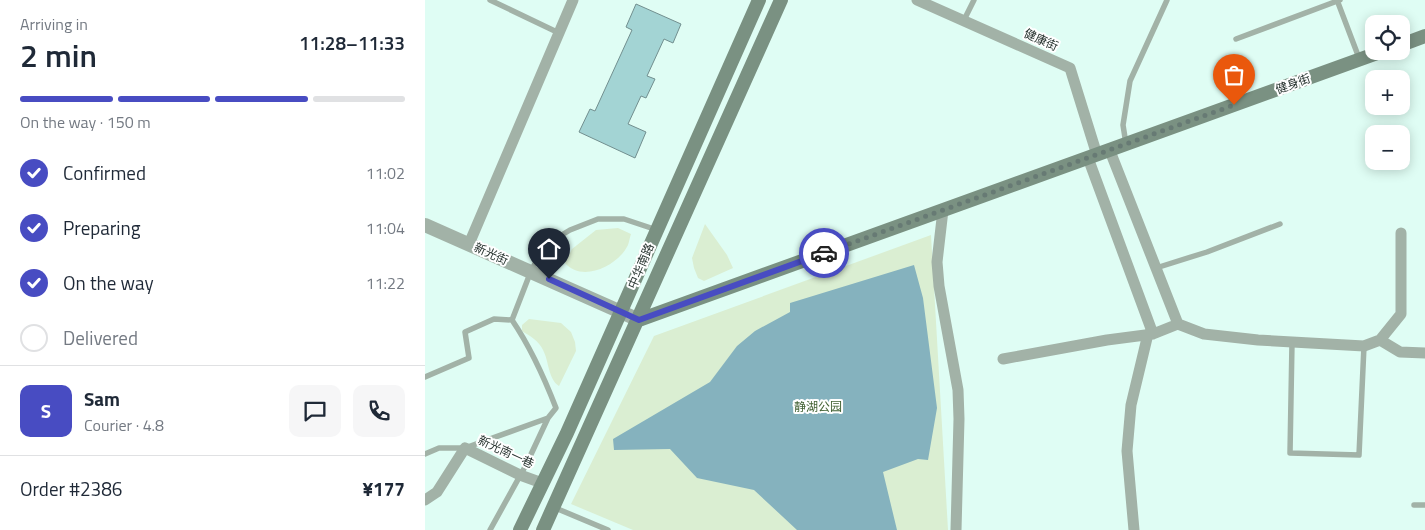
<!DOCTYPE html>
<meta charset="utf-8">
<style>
body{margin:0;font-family:"Titillium Web","Noto Sans SC",sans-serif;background:#f6f6f7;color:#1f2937;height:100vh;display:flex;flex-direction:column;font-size:19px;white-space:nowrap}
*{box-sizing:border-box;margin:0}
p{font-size:16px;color:#747a83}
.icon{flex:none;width:28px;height:28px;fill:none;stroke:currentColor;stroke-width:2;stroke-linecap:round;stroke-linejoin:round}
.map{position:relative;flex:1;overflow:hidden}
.panel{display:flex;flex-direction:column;background:#fff;width:425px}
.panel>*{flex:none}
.fabs{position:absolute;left:940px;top:15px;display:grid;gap:10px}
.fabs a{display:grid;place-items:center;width:45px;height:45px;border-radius:10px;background:#fff;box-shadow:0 2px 12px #0003;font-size:25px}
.pin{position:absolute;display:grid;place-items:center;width:42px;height:42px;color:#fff;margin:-51px -21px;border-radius:50% 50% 50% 0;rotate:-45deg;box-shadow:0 0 5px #0007}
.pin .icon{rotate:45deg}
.courier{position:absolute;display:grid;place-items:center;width:50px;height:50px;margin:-25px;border:4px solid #484cc2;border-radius:50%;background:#fff;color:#222;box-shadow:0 1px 6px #0007}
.summary em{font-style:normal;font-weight:600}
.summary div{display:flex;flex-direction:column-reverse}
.summary{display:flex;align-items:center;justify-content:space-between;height:85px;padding:0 20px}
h1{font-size:32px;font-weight:600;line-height:38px}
.bar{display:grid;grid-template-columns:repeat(4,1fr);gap:8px 5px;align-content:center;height:60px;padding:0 20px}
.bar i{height:6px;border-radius:4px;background:#e0e1e3}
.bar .active{background:#484cc2}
.bar p{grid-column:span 4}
.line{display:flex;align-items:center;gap:12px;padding:0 20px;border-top:1px solid #e0e1e3}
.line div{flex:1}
.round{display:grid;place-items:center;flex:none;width:52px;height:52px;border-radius:10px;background:#f6f6f7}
ol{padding:0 20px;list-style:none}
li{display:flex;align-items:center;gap:15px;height:55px}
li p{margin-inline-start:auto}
li .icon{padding:5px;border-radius:50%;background:#484cc2;color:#fff;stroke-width:4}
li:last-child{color:#747a83}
li i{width:28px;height:28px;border:2px solid #e0e1e3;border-radius:50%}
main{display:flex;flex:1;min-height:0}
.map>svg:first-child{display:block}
.green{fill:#daeed2}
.water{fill:#85b2be}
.building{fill:#a3d4d4;stroke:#728f8f}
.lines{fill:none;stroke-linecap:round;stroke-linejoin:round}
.service{stroke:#a2b2a7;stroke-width:5.5}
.minor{stroke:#a2b2a7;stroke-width:11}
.tertiary{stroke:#a2b2a7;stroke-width:14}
.secondary{stroke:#7a9182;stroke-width:14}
.done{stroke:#677a74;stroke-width:5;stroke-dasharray:0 9}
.route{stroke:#484cc2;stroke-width:6}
.labels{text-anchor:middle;stroke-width:4;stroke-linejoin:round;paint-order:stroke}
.street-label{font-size:12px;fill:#27332f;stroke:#fff}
.park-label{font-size:12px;fill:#416132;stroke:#fff}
</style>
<main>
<section class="panel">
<div class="summary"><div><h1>2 min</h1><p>Arriving in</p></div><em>11:28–11:33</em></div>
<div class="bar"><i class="active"></i><i class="active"></i><i class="active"></i><i></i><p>On the way · 150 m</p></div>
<ol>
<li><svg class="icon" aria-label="check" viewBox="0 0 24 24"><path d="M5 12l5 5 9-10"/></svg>Confirmed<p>11:02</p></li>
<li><svg class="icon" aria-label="check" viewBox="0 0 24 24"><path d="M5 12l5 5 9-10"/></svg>Preparing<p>11:04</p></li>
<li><svg class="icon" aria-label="check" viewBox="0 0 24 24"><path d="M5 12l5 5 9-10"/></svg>On the way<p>11:22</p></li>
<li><i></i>Delivered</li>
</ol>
<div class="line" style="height:90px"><b class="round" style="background:#484cc2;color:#fff">S</b><div><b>Sam</b><p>Courier · 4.8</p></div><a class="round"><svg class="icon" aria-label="chat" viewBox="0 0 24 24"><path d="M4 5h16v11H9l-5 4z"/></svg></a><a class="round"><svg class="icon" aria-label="phone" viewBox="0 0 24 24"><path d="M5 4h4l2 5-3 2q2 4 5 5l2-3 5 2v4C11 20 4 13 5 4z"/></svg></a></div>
<div class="line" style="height:65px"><div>Order #2386</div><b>¥177</b></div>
</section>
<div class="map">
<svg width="1000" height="530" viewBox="0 0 1000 530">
<rect width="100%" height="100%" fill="#dffdf4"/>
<!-- green -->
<path class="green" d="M 280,224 L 302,255 L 308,268 L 279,281 L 273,278 L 269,268 L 267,258 Z
M 193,228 L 206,234 C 205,237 204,242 203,245 C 193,266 157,283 140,263 L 147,249 L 171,230 Z
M 506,235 L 523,530 L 208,530 L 146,504 L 229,336 Z
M 104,319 L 136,323 L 146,332 L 150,342 L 151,351 L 134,386 C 123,379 124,361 118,350 C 114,341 105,336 97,331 L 97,325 Z"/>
<!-- water -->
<path class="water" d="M 489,265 L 498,298 L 512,408 L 503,460 L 493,459 L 458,472 L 472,530 L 372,530 L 329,490 L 272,478 L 245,449 L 189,450 L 188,439 L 285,382 L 312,346 L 330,331 L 365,312 L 365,303 Z"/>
<!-- building -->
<path class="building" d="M 211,4 L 256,24 L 248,43 L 239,39 L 222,76 L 230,79 L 221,98 L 216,96 L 203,124 L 221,132 L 210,158 L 154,132 L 165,109 L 170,111 L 207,30 L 201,27 Z"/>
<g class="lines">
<!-- service -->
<path class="service" d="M 65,0 L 134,33
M 912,0 L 934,58
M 539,20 L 549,0
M 811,39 L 915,0
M 701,144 L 698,125 L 705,81 L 742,0
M 731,268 L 782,252 L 855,224
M 867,343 L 865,453 L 934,455 L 939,346
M 0,377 L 44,358 L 40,332 L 69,319 L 87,320
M 0,454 L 14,448 L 40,448 L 123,418 L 131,408 C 119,377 106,348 87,320 L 106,271 L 120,245 L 145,230 L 173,219 L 199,219 L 232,230
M 989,505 L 1000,505
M 128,507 L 183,530
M 65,530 L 101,465 L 123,418"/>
<!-- minor -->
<path class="minor" d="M 492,0 L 645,68 L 672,155
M 685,151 L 753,324
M 663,158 L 728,334
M 518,210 L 512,262 L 514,286 L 533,390 L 534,419 L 531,530
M 44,244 L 148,0
M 955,340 L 975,352 L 1000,353
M 578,359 L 682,340 L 728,334 L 753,324 L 779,334 L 833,340 L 939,346 L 955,340 L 976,314 L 976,233
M 0,500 L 12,492 L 40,448 L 95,475 L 117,483
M 709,530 L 702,451 L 706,405 L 723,334"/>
<!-- tertiary -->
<path class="tertiary" d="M 0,225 L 214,320"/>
<!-- secondary -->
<path class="secondary" d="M 976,45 L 1000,36
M 214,320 L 958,51
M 95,530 L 142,433 L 334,0
M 118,530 L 356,0"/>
</g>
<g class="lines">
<!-- done -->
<path class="done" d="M 399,253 L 809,105"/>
<!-- route -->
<path class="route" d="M 124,279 L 214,320 L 399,253"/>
</g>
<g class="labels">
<!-- street labels -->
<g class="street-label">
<text transform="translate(616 40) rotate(24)" y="4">健康街</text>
<text transform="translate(868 84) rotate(-20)" y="4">健身街</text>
<text transform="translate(66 254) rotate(24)" y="4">新光街</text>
<text transform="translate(216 266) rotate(-67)" y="4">中华南路</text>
<text transform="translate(81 452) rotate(25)" y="4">新光南一巷</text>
</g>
<!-- park labels -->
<g class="park-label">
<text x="393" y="411">静湖公园</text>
</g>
</g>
</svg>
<div class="fabs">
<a><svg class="icon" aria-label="locate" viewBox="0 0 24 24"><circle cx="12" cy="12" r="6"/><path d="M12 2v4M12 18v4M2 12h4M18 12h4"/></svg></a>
<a>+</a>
<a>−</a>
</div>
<div class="pin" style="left:809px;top:105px;background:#ea580c"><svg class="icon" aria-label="bag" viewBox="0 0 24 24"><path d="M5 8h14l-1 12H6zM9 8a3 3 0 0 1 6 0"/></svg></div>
<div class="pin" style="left:124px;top:279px;background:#1f2937"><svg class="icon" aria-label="home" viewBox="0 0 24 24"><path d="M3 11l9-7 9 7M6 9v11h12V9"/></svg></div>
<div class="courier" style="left:399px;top:253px"><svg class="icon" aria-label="car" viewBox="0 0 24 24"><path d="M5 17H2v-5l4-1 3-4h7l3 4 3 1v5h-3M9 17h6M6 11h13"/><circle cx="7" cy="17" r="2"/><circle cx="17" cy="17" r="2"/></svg></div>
</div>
</main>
